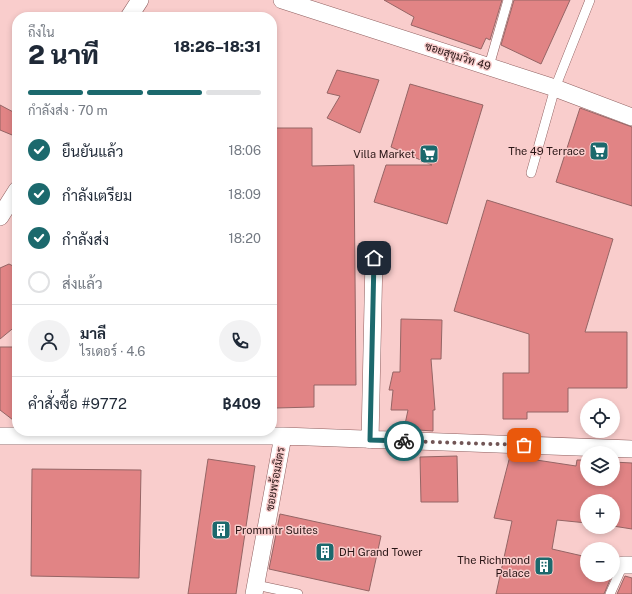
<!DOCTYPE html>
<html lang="th">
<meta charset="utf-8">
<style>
body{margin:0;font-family:"Public Sans",Sarabun,sans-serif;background:#f2f2f3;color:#1f2937;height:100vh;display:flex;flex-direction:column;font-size:15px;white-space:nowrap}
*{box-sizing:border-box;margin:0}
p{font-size:13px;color:#747a83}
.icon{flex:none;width:22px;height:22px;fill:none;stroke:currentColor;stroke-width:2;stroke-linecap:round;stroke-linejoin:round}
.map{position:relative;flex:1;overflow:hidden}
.side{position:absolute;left:12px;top:12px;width:265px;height:424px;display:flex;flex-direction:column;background:#fff;border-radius:16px;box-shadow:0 2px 6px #0003}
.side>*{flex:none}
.controls{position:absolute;left:580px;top:398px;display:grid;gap:8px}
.controls a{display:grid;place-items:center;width:40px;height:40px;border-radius:50%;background:#fff;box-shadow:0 2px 6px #0003;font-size:20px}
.pin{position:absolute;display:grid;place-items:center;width:34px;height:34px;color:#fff;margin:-17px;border-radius:8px;box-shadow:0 2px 6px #0006}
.courier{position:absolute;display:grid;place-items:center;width:40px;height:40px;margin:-20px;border:3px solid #1c696d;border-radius:50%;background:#fff;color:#222;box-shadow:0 1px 5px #0007}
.overview em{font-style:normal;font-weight:800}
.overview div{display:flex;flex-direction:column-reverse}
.overview{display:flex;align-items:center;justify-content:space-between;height:68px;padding:0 16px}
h1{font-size:26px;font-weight:800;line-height:30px}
.bar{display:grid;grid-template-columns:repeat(4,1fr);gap:6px 4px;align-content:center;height:48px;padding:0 16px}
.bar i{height:5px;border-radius:3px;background:#e0e1e3}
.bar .on{background:#1c696d}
.bar p{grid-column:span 4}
.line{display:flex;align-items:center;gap:10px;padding:0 16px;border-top:1px solid #e0e1e3}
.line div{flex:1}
.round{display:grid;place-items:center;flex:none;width:42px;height:42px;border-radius:21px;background:#f2f2f3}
ol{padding:0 16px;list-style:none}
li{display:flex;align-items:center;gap:12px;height:44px}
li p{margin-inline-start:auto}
li .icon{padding:4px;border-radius:50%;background:#1c696d;color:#fff;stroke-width:4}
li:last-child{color:#747a83}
li i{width:22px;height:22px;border:2px solid #e0e1e3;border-radius:50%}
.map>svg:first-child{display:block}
.building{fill:#e18485;stroke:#956565}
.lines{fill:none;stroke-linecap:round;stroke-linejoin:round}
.lane-casing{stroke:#8f5f5f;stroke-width:10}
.street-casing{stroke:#8f5f5f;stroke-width:18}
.lane{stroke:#fff;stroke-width:9}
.street{stroke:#fff;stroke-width:17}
.done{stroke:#715555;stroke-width:4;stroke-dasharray:0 7.2}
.route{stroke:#1c696d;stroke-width:5}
.labels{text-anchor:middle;stroke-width:3;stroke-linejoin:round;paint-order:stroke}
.street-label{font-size:11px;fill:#281515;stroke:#f9cdcc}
.poi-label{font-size:11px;fill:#281515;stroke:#f9cdcc;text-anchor:end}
</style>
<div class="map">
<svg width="632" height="594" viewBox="0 0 632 594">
<rect width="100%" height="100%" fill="#f9cdcc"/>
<!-- building -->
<path class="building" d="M 384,0 L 502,0 L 490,40 L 486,38 L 481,49 L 411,25 L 414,17 Z
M 514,0 L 570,0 L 541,64 L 501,45 Z
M 337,70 L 379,80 L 360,133 L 327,118 L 340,96 L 327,93 Z
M 410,84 L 483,105 L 447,224 L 374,202 L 386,165 L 432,165 L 391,147 Z
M 0,105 L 17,114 L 17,137 L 0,130 Z
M 580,108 L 632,127 L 632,206 L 556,182 Z
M 274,128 L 312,128 L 312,166 L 354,165 L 356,385 L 314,385 L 314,407 L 276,408 Z
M 487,200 L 613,239 L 585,332 L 627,332 L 627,388 L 568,388 L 568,412 L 527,412 L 527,419 L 503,419 L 503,373 L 529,373 L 529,334 L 454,311 Z
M 9,264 L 17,268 L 17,325 L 0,339 L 0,268 Z
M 401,319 L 442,320 L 441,359 L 431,359 L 435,410 L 433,410 L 433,431 L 404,429 L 408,410 L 391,410 L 393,390 L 389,390 L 393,372 L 400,372 Z
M 0,347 L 17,347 L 17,423 L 0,410 Z
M 457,456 L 458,502 L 421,502 L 420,457 Z
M 510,456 L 576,466 L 577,460 L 587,460 L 587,479 L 613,479 L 613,462 L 632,463 L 632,529 L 613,526 L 613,501 L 587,501 L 587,523 L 557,520 L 552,549 L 587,557 L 587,575 L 612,575 L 604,594 L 496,594 L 512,521 L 494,518 Z
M 208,459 L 255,466 L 236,594 L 188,594 Z
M 32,469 L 141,470 L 139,578 L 31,576 Z
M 280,514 L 381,536 L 369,591 L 269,569 Z
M 625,576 L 632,578 L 632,594 L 617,594 Z"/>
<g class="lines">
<!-- lane casing -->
<g class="lane-casing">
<path id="lane" d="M 489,66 L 508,0
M 531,173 L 555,88 L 590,0
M 256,585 L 298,594
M 610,594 L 623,565"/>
</g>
<!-- street casing -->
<g class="street-casing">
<path id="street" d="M 282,0 L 555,88 L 632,117
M 129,17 L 140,0
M 0,217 L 17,190
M 0,436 L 283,436 L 632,449
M 370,440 L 374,258
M 623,565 L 632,565
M 254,594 L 283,436"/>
</g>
<!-- lane -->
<use href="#lane" class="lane"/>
<!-- street -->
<use href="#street" class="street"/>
</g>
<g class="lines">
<!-- done -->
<path class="done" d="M 404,441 L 524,445"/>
<!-- route -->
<path class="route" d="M 374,258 L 370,440 L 404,441"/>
</g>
<!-- icons -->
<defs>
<g id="supermarket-square" transform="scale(1)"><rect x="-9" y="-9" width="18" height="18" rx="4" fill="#1c696d" stroke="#f9cdcc"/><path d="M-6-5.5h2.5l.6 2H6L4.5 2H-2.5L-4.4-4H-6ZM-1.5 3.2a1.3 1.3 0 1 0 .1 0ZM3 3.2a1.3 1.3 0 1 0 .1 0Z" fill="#fff"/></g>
<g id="building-square" transform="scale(1)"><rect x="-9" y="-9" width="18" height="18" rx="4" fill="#1c696d" stroke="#f9cdcc"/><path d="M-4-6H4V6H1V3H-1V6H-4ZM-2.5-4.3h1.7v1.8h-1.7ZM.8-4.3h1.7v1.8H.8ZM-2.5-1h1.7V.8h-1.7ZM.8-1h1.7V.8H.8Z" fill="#fff"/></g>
</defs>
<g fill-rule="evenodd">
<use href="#supermarket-square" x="599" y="151"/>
<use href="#supermarket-square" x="429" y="154"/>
<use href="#building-square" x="221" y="530"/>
<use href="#building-square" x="325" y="552"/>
<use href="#building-square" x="544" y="566"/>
</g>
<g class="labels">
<!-- street labels -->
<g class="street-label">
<text transform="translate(458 56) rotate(18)" y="4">ซอยสุขุมวิท 49</text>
<text transform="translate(275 479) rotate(-80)" y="4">ซอยพร้อมมิตร</text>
</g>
<!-- poi labels -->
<g class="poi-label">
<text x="585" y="155">The 49 Terrace</text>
<text x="415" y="158">Villa Market</text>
<text x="235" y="534" text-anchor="start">Prommitr Suites</text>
<text x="339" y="556" text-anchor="start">DH Grand Tower</text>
<text x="530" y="564">The Richmond<tspan x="530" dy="13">Palace</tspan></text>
</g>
</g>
</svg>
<div class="controls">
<a><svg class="icon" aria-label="locate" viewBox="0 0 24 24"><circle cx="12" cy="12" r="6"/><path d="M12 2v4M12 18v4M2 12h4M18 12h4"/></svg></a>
<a><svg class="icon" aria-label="layers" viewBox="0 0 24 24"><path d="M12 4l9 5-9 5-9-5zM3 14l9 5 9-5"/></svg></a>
<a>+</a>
<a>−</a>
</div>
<div class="pin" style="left:524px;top:445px;background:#ea580c"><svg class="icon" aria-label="bag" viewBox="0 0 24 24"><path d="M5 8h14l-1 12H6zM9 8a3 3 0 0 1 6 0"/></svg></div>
<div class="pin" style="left:374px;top:258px;background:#1f2937"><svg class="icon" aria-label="home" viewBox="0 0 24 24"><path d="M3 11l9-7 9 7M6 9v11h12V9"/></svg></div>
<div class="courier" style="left:404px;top:441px"><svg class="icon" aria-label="bike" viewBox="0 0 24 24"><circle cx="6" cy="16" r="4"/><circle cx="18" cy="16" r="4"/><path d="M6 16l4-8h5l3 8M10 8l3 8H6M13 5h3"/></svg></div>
<section class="side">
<div class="overview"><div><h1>2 นาที</h1><p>ถึงใน</p></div><em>18:26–18:31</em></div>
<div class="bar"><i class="on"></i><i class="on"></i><i class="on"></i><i></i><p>กำลังส่ง · 70 m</p></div>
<ol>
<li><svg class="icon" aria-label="check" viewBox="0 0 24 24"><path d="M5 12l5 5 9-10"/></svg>ยืนยันแล้ว<p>18:06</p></li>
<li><svg class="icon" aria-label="check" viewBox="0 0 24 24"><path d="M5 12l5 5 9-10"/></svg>กำลังเตรียม<p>18:09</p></li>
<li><svg class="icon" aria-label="check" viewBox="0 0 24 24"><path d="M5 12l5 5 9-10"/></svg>กำลังส่ง<p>18:20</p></li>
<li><i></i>ส่งแล้ว</li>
</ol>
<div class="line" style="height:72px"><a class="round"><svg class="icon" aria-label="person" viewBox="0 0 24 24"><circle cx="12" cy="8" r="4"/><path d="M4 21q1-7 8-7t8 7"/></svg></a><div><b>มาลี</b><p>ไรเดอร์ · 4.6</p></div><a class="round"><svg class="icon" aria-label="phone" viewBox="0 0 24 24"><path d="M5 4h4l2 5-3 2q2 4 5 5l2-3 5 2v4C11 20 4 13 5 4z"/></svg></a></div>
<div class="line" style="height:52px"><div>คำสั่งซื้อ #9772</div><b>฿409</b></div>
</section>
</div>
